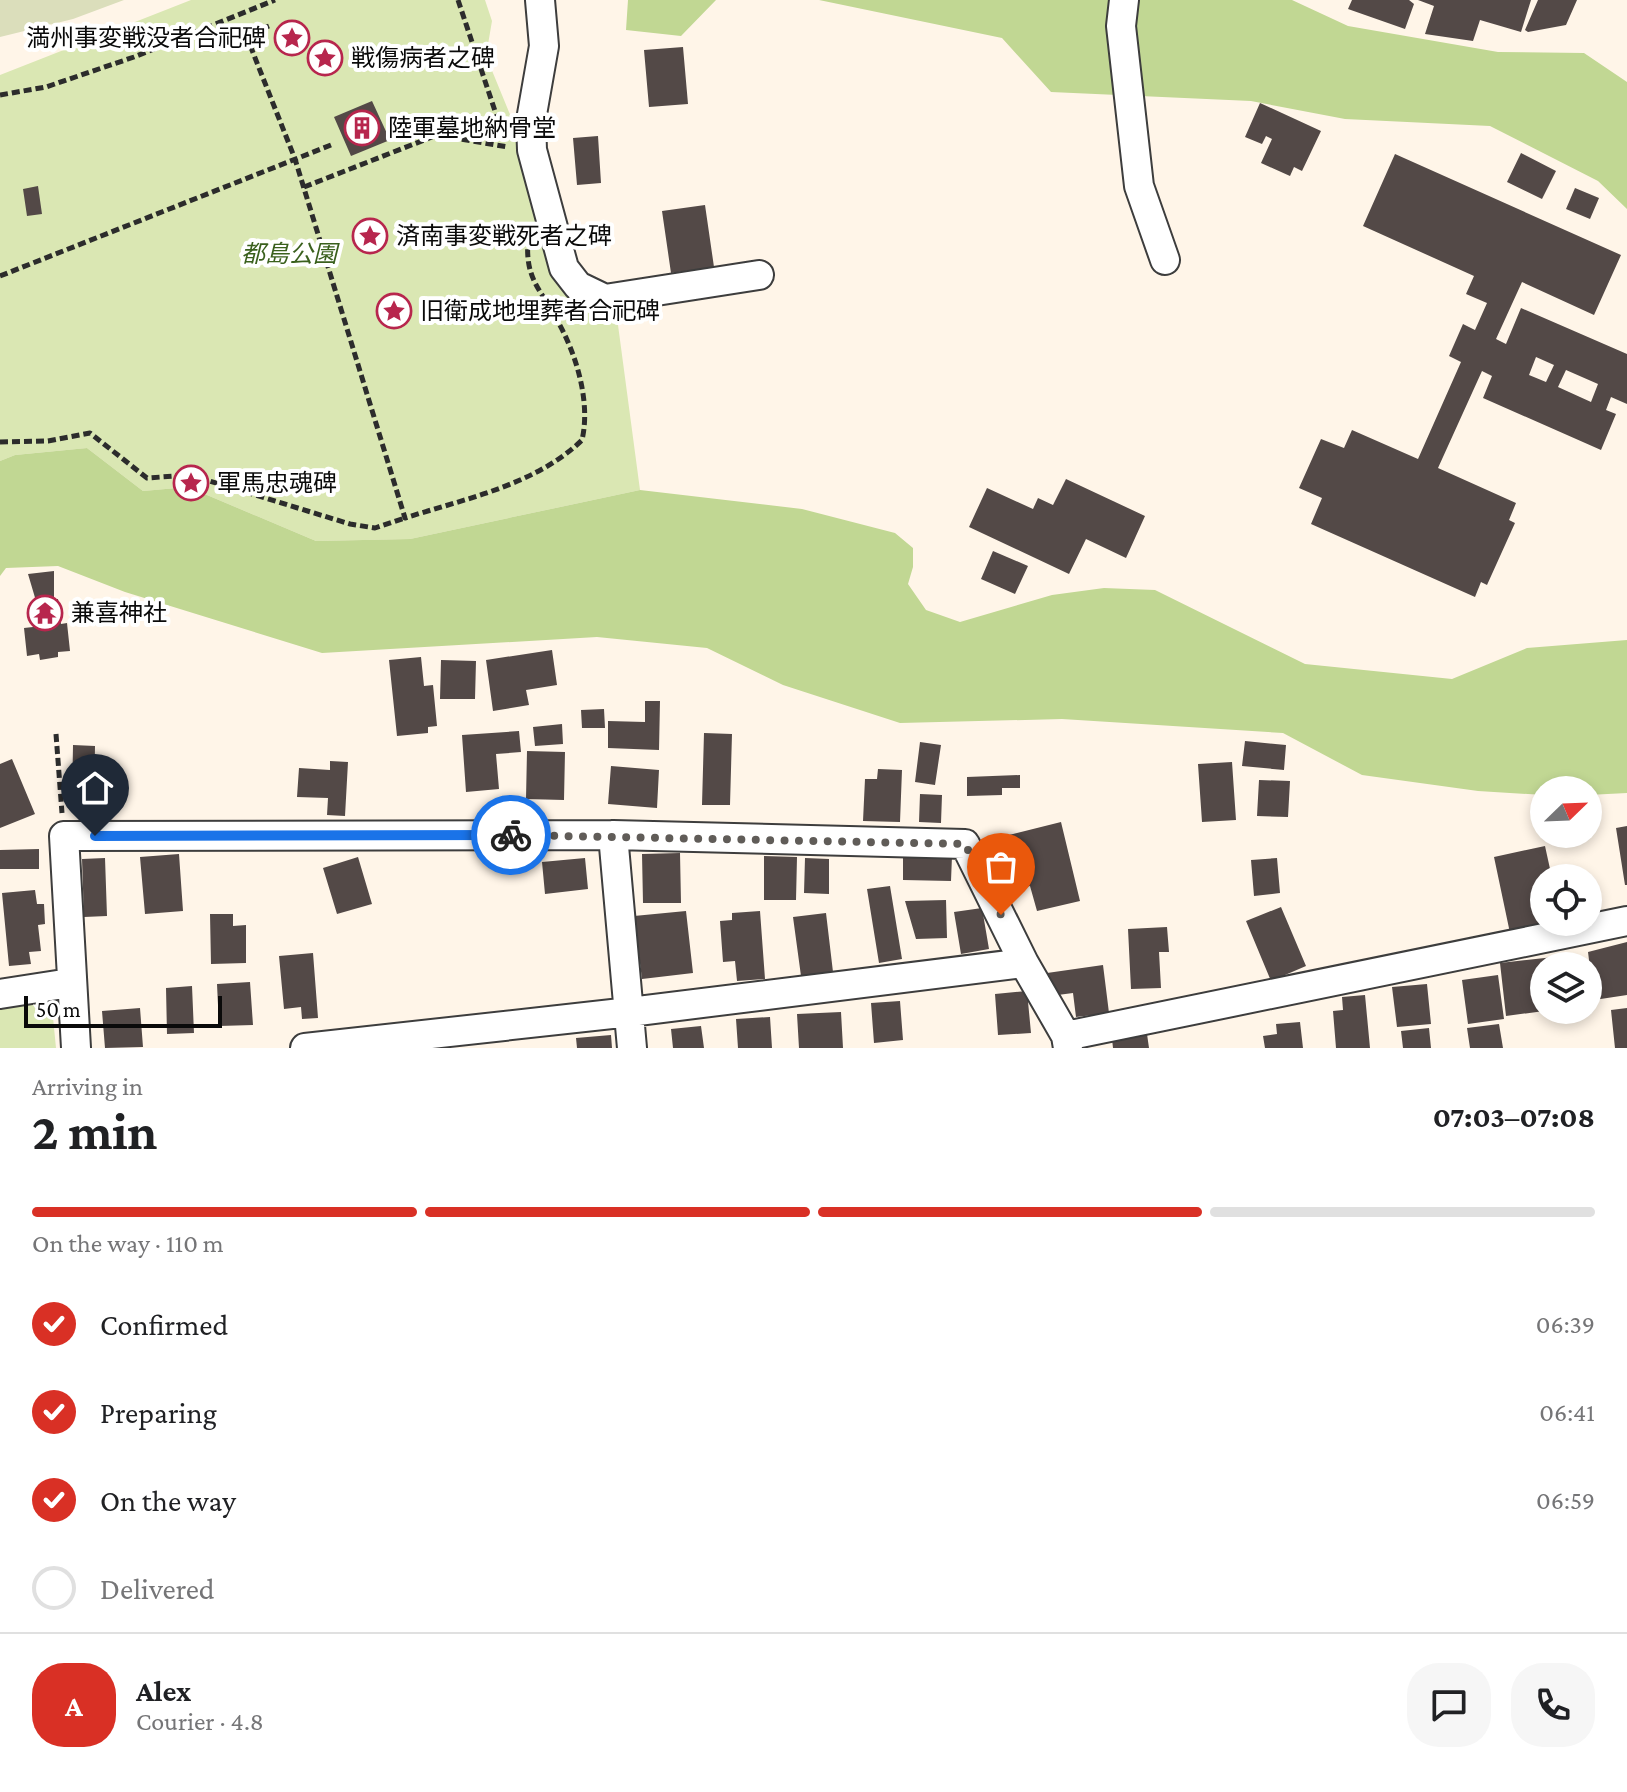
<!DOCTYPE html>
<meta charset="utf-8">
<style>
body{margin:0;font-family:"Crimson Pro","Noto Sans JP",serif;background:#f6f6f6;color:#202124;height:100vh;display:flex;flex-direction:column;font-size:30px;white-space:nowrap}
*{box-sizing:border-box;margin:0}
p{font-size:26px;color:#757577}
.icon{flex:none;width:44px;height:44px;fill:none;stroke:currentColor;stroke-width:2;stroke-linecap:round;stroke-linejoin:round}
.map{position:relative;height:1048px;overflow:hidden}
.details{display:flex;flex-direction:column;background:#fff;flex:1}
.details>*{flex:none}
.needle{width:52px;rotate:67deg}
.fabs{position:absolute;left:1530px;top:776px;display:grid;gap:16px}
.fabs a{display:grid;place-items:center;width:72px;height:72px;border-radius:50%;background:#fff;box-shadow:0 4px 12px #0003;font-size:40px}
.scale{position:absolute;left:24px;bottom:20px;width:198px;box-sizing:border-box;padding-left:8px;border:4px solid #0a0a0a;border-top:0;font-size:22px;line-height:28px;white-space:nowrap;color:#0a0a0a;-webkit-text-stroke:6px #fff;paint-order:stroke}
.pin{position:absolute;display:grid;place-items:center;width:68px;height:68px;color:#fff;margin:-82px -34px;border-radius:50% 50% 50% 0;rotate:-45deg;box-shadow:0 0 8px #0007}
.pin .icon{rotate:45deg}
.courier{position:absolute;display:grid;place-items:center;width:80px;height:80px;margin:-40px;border:6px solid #1a73e8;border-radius:50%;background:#fff;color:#222;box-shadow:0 2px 10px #0007}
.headline em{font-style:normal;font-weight:700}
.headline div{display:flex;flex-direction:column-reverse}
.headline{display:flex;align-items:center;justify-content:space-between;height:136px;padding:0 32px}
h1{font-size:52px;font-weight:700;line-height:60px}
.bar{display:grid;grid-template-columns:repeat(4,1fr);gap:12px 8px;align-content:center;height:96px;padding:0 32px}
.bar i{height:10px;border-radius:6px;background:#e0e0e0}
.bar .selected{background:#d93025}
.bar p{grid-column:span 4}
.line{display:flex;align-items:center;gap:20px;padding:0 32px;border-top:2px solid #e0e0e0}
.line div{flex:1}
.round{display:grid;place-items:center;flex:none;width:84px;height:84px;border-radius:32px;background:#f6f6f6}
ol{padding:0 32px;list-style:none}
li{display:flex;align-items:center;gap:24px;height:88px}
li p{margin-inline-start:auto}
li .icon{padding:8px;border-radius:50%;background:#d93025;color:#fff;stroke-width:4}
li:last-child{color:#757577}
li i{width:44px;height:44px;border:4px solid #e0e0e0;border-radius:50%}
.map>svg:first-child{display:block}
.green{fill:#dae7b3}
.forest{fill:#c1d793}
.cemetery{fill:#dbdebb}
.building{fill:#534947;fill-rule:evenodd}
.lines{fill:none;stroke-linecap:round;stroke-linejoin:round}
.street-casing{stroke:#3d3d3d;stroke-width:32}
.path{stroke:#2c2c2c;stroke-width:5;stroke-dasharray:8 4;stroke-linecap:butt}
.street{stroke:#fff;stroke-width:28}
.done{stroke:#605c58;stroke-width:8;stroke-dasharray:0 14.4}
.route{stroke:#1a73e8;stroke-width:10}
.labels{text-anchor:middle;stroke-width:8;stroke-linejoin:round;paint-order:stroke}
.poi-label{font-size:24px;fill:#0a0a0a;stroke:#fff;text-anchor:start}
.park-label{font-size:24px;font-style:italic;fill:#3a601d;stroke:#fff}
</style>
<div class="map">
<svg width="1627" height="1048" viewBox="0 0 1627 1048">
<rect width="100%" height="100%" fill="#fff5e8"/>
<!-- green -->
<path class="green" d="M 191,0 L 485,0 L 492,21 L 486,56 L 525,151 L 550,259 L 616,310 L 640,490 L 410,539 L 316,541 L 188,487 L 143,491 L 87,448 L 15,455 L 0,461 L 0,75 Z
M 51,997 L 56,1048 L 0,1048 L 0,1004 Z"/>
<!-- forest -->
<path class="forest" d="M 628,0 L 716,0 L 681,36 L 626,30 Z
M 819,0 L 1292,0 L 1348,26 L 1498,52 L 1584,53 L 1627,82 L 1627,209 L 1598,181 L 1490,126 L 1345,119 L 1251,101 L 1051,92 L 1002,38 Z
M 87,448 L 143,491 L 188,487 L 316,541 L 410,539 L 640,490 L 802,509 L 895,533 L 913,548 L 913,567 L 908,584 L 926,610 L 960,622 L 1052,595 L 1104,588 L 1155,590 L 1305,664 L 1452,679 L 1527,648 L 1627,640 L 1627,793 L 1588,795 L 1588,790 L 1544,790 L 1544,795 L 1478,791 L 1362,775 L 1283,733 L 1062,719 L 900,723 L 783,685 L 707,648 L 597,637 L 322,653 L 125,592 L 58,566 L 6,568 L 0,576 L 0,461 L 15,455 Z"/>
<!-- cemetery -->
<path class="cemetery" d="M 0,0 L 124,0 L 73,19 L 0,37 Z"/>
<!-- building -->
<path class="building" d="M 1352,0 L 1409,0 L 1414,4 L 1405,29 L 1348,9 Z
M 1418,0 L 1531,0 L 1521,32 L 1480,20 L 1473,41 L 1425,34 L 1434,6 Z
M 1538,0 L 1577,0 L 1566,25 L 1528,32 L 1525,30 Z
M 683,47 L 688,104 L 649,107 L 644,50 Z
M 372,101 L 390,140 L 351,156 L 334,117 Z
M 1260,103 L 1321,131 L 1302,171 L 1294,167 L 1290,176 L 1261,163 L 1272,139 L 1266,136 L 1262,144 L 1245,137 Z
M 598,136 L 601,183 L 577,185 L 573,138 Z
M 1521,153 L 1556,171 L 1542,199 L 1507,182 Z
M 1395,154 L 1621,255 L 1594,315 L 1522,282 L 1496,339 L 1506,344 L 1521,308 L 1627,354 L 1627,404 L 1611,397 L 1606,410 L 1616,414 L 1601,450 L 1483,398 L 1492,376 L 1482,371 L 1438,468 L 1516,503 L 1509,520 L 1515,523 L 1487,585 L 1481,582 L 1475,597 L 1311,524 L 1322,498 L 1299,488 L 1321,439 L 1344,448 L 1352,430 L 1418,459 L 1461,362 L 1449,356 L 1463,324 L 1475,330 L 1487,303 L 1466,294 L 1474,276 L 1363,226 ZM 1536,357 L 1554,365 L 1546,382 L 1529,375 ZM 1566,370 L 1598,384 L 1591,402 L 1558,387 Z
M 38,186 L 42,214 L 27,216 L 23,189 Z
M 1575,188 L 1599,198 L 1590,219 L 1566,209 Z
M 705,205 L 714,267 L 671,273 L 662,211 Z
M 1066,479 L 1145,516 L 1126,558 L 1086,539 L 1069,574 L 969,527 L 987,488 L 1033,509 L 1038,498 L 1053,505 Z
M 993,551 L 1028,566 L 1015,594 L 981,579 Z
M 54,571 L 54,599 L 58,599 L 61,624 L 67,623 L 70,651 L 58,652 L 58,657 L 40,660 L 39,654 L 27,656 L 24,628 L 33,627 L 30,602 L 36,601 L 28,574 Z
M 552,650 L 557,685 L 526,690 L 529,705 L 493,711 L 486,660 Z
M 421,657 L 424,686 L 433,685 L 437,726 L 428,727 L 428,733 L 397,736 L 389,660 Z
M 441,660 L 476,661 L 475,699 L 440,699 Z
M 645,701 L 660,701 L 659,750 L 608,748 L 608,721 L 645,722 Z
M 604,709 L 605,728 L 582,728 L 581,710 Z
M 562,724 L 563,744 L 535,746 L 533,727 Z
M 519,731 L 521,752 L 496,754 L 499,789 L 466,792 L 462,735 Z
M 704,733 L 732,734 L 730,805 L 702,805 Z
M 1245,741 L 1286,745 L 1284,770 L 1242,766 Z
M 920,742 L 941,745 L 935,785 L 915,782 Z
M 73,745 L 95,746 L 94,804 L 72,804 Z
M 527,751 L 565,752 L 564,800 L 526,799 Z
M 12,759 L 35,814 L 0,828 L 0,764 Z
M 330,761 L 348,762 L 345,816 L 327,815 L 328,798 L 297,797 L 299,768 L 330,770 Z
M 1232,762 L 1236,820 L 1202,822 L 1198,764 Z
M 611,766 L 659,770 L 657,808 L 608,804 Z
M 878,769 L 902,770 L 900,822 L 863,821 L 865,779 L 877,779 Z
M 1020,775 L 1020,788 L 1002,788 L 1002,795 L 967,796 L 967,777 Z
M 1259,780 L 1290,781 L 1288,817 L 1257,816 Z
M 920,794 L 942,795 L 941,823 L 919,822 Z
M 1061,822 L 1080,901 L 1037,911 L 1030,886 L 1013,890 L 1008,870 L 1018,868 L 1009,835 Z
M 1627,826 L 1627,885 L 1625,885 L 1616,828 Z
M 1545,846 L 1552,878 L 1544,878 L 1544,922 L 1554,922 L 1510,933 L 1494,857 Z
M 39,849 L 39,869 L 0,869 L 0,850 Z
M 680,853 L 681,903 L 643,903 L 642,854 Z
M 179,854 L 183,911 L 145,914 L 140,857 Z
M 764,856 L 797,857 L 796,900 L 764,900 Z
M 903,856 L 952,856 L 951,881 L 903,880 Z
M 358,857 L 372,904 L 337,914 L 323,868 Z
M 105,858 L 107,916 L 84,917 L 82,859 Z
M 585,858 L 588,889 L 545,894 L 542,862 Z
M 805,858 L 829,859 L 829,894 L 804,893 Z
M 1277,858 L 1280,893 L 1254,896 L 1251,860 Z
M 890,886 L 902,959 L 879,963 L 867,889 Z
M 35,890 L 37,904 L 44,904 L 45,924 L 38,925 L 41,951 L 29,952 L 31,964 L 9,966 L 2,893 Z
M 946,900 L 947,938 L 916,939 L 905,901 Z
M 1281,907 L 1306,966 L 1271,981 L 1246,921 Z
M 982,908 L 989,949 L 961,954 L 954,912 Z
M 686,911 L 693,973 L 642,979 L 634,916 Z
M 760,911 L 765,979 L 737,981 L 735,961 L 723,962 L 720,921 L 732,920 L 732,913 Z
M 826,913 L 833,972 L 801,976 L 793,917 Z
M 210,914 L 233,914 L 233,926 L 246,925 L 246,963 L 211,964 Z
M 1167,927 L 1169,952 L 1159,952 L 1161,988 L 1131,989 L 1128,929 Z
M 1627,942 L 1627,995 L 1594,1000 L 1588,952 Z
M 313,953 L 318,1018 L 302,1019 L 301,1007 L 284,1009 L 279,956 Z
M 1554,957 L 1555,966 L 1544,966 L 1544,1011 L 1506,1016 L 1500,963 Z
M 1103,965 L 1109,1013 L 1076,1017 L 1073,993 L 1050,996 L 1047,973 Z
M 1498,975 L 1504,1019 L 1468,1024 L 1462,980 Z
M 250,982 L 253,1025 L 219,1026 L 217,984 Z
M 1427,984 L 1431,1024 L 1397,1027 L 1392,987 Z
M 192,986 L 194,1033 L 167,1034 L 166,988 Z
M 1027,991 L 1031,1033 L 998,1035 L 995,994 Z
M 1365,995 L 1370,1048 L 1336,1048 L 1333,1011 L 1343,1010 L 1342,997 Z
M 900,1001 L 903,1040 L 874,1043 L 871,1003 Z
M 140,1008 L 143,1047 L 105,1048 L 102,1011 Z
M 1627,1008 L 1627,1048 L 1615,1048 L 1611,1010 Z
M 841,1012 L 843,1048 L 799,1048 L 797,1014 Z
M 770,1017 L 772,1048 L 738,1048 L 736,1019 Z
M 1300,1022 L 1303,1048 L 1265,1048 L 1263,1036 L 1277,1034 L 1276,1024 Z
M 1499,1024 L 1503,1048 L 1470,1048 L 1467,1028 Z
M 701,1026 L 704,1048 L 673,1048 L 671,1029 Z
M 1429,1028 L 1431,1048 L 1403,1048 L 1401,1031 Z
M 1147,1034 L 1149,1048 L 1113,1048 L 1112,1039 Z
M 611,1035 L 612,1048 L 577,1048 L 576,1038 Z"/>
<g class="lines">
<!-- street casing -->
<g class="street-casing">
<path id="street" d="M 540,0 L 544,46 L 531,120 L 532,150 L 564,268 L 578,286 L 605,299 L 759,275
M 1124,0 L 1121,26 L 1139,186 L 1165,260
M 613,835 L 632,1048
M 0,994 L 70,983
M 1066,1036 L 1627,921
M 76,1048 L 64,836 L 613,835 L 965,844 L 1024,963 L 1066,1036 L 1068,1048
M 305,1048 L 630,1012 L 1024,963"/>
</g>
<!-- path -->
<path class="path" d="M 458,0 L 503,135
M 269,26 L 246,35 L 295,159 L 405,518 C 464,499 536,485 582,440 C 591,402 576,353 557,320 C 540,288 525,279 528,240
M 0,95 L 46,87 L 134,57 L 275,0
M 304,187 L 437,135 L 508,147
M 0,276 L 331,145
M 0,442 L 48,441 L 90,433 L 147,478 L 190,475 L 350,524 L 375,528 L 405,518
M 56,734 L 62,813"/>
<!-- street -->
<use href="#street" class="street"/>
</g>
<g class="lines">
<!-- done -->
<path class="done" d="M 511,835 L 965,844 L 1001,915"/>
<!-- route -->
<path class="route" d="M 95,836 L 511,835"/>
</g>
<!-- icons -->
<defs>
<g id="sight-ring" transform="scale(1.8)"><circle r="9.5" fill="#fff" stroke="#b7264d" stroke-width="1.5"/><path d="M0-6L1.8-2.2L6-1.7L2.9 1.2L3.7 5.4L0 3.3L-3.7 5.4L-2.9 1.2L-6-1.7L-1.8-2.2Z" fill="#b7264d"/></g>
<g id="building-ring" transform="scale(1.8)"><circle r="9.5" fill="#fff" stroke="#b7264d" stroke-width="1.5"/><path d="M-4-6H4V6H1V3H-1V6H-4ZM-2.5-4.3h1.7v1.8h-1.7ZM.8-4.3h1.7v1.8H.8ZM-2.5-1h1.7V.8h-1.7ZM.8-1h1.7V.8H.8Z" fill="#b7264d"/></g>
<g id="temple-ring" transform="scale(1.8)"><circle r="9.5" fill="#fff" stroke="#b7264d" stroke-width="1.5"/><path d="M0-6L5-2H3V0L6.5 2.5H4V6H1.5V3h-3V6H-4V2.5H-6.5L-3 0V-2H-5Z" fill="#b7264d"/></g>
</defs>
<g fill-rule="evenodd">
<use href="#sight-ring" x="292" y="38"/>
<use href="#sight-ring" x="325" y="58"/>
<use href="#building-ring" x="362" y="128"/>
<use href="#sight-ring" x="370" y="236"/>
<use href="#sight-ring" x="394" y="311"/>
<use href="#sight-ring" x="191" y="483"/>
<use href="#temple-ring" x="45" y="613"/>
</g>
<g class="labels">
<!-- poi labels -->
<g class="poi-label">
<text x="266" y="46" text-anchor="end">満州事変戦没者合祀碑</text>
<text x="351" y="66">戦傷病者之碑</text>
<text x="388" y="136">陸軍墓地納骨堂</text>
<text x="396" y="244">済南事変戦死者之碑</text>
<text x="420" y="319">旧衛成地埋葬者合祀碑</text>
<text x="217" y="491">軍馬忠魂碑</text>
<text x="71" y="621">兼喜神社</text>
</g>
<!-- park labels -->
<g class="park-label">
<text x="289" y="262">都島公園</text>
</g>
</g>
</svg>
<div class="fabs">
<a><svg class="needle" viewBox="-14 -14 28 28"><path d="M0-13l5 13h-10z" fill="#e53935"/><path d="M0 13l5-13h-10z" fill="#757577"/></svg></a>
<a><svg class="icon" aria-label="locate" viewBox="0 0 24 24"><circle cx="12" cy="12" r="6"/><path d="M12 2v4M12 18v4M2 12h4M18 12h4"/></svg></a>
<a><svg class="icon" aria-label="layers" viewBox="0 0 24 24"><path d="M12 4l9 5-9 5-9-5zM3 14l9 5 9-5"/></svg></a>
</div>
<div class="scale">50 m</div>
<div class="pin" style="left:1001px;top:915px;background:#ea580c"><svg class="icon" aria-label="bag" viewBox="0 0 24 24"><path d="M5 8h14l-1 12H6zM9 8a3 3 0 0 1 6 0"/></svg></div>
<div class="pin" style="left:95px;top:836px;background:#1f2937"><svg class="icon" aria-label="home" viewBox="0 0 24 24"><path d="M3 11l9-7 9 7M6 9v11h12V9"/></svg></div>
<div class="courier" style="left:511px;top:835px"><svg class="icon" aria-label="bike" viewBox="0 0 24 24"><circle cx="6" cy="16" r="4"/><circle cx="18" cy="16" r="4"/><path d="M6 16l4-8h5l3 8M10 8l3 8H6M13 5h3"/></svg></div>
</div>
<section class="details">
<div class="headline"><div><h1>2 min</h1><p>Arriving in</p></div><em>07:03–07:08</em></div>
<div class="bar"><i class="selected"></i><i class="selected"></i><i class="selected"></i><i></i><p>On the way · 110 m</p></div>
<ol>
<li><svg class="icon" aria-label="check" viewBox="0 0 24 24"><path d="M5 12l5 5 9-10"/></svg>Confirmed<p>06:39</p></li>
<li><svg class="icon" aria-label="check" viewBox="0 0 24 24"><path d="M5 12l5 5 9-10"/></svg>Preparing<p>06:41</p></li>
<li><svg class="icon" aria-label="check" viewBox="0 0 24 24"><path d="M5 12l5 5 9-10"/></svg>On the way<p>06:59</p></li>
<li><i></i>Delivered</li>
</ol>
<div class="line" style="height:144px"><b class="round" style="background:#d93025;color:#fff">A</b><div><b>Alex</b><p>Courier · 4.8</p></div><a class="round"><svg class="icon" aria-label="chat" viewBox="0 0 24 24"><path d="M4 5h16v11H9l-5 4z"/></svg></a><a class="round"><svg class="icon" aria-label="phone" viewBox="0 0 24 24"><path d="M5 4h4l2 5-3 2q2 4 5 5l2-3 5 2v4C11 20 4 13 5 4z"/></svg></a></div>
</section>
